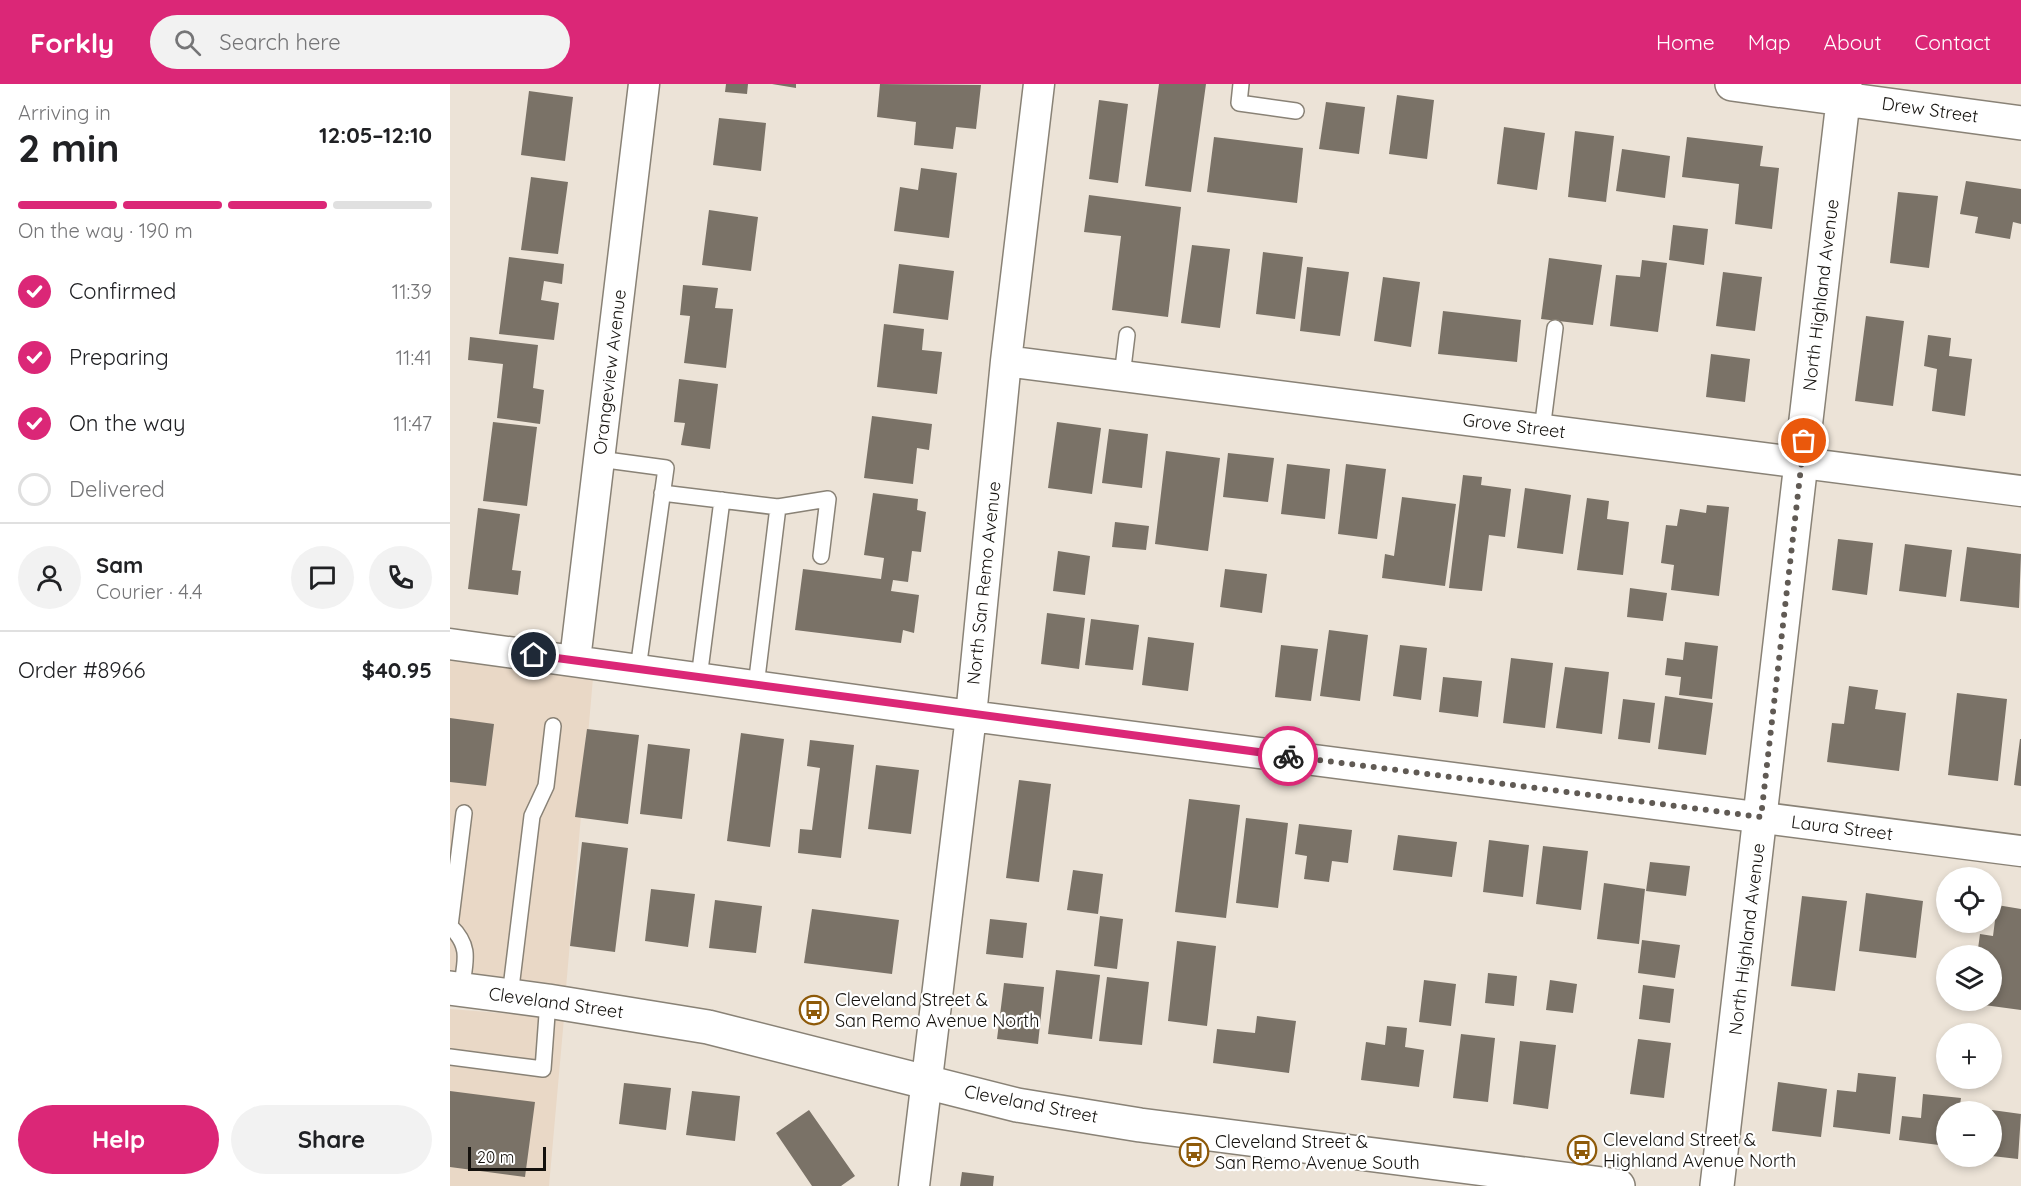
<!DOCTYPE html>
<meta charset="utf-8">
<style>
body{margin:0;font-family:Quicksand,sans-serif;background:#f2f2f2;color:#202124;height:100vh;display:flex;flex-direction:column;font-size:22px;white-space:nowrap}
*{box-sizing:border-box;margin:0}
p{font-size:20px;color:#757577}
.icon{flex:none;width:33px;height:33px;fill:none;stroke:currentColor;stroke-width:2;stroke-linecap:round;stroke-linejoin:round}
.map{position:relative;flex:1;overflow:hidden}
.side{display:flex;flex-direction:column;background:#fff;width:450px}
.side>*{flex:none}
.controls{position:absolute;left:1486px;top:783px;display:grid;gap:12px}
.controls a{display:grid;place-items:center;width:66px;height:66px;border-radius:50%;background:#fff;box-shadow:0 3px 9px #0003;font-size:30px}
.scale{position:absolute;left:18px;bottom:15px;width:78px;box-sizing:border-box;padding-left:6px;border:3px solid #14110d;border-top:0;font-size:16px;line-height:21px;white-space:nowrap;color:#14110d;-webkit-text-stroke:4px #fff;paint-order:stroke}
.pin{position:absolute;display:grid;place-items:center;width:51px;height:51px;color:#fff;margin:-26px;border:3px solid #fff;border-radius:50%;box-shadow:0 2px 6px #0007}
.courier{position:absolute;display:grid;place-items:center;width:60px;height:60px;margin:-30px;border:4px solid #db2777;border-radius:50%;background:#fff;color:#222;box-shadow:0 2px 8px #0007}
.head em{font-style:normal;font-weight:800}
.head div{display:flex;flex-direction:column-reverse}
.head{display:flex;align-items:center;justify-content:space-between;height:102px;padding:0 18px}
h1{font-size:39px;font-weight:800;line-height:45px}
.bar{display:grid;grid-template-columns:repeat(4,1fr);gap:9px 6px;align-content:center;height:72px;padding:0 18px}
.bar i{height:8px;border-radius:4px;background:#e0e0e0}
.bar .on{background:#db2777}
.bar p{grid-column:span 4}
.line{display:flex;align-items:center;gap:15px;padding:0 18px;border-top:2px solid #e0e0e0}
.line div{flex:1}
.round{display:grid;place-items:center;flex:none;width:63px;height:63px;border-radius:32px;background:#f2f2f2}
ol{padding:0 18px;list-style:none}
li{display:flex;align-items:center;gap:18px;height:66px}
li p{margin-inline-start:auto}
li .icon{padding:6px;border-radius:50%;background:#db2777;color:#fff;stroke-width:4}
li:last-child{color:#757577}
li i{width:33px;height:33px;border:3px solid #e0e0e0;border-radius:50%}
.action{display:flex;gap:12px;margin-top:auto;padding:12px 18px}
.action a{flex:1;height:69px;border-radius:36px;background:#db2777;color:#fff;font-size:24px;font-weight:800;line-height:69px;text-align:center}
.action a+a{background:#f2f2f2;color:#202124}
header{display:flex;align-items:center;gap:36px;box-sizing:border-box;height:84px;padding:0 30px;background:#db2777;color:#fff}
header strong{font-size:28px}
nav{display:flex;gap:33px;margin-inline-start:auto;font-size:21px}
.search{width:420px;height:54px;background:#f2f2f2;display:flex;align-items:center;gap:15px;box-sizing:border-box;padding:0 21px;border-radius:33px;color:#757577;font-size:22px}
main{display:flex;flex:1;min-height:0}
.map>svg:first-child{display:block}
.commercial{fill:#e9d8c6}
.building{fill:#7a7267}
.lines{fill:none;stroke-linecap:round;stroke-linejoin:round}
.lane-casing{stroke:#898276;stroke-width:18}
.street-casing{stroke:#898276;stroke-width:33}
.secondary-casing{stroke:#898276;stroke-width:36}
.lane{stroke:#fff;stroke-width:15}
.street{stroke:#fff;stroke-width:30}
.secondary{stroke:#fff;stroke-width:33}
.done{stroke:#605a54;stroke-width:6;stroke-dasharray:0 10.8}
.route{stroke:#db2777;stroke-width:8}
.labels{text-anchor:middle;stroke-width:4.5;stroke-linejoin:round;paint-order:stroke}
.street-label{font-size:18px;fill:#14110d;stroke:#fff}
.poi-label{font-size:18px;fill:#14110d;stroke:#fff;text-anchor:start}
</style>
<header>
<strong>Forkly</strong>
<div class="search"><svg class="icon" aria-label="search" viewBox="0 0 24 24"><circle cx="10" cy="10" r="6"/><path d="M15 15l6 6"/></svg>Search here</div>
<nav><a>Home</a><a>Map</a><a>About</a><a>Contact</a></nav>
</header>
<main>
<section class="side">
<div class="head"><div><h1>2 min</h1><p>Arriving in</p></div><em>12:05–12:10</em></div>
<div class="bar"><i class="on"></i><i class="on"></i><i class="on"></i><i></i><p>On the way · 190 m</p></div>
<ol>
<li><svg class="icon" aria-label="check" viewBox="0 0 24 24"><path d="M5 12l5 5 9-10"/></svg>Confirmed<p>11:39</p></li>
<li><svg class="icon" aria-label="check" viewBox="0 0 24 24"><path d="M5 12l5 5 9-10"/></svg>Preparing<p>11:41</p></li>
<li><svg class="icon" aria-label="check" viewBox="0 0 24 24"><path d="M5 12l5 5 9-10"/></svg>On the way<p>11:47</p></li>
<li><i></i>Delivered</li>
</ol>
<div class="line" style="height:108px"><a class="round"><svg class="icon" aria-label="person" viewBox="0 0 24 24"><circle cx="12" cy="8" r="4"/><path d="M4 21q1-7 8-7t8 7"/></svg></a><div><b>Sam</b><p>Courier · 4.4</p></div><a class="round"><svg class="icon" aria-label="chat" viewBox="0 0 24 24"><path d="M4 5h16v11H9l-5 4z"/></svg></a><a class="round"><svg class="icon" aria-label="phone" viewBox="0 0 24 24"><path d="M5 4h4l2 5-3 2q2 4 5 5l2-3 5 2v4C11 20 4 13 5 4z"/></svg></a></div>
<div class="line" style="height:78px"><div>Order #8966</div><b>$40.95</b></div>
<div class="action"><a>Help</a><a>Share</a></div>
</section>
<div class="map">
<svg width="1571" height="1102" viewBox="0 0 1571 1102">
<rect width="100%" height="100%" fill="#ece3d7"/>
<!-- commercial -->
<path class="commercial" d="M 0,576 L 143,594 L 116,904 L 0,889 Z
M 0,925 L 114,934 L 99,1102 L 0,1102 Z"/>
<!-- building -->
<path class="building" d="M 276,0 L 298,0 L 297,10 L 275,8 Z
M 322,0 L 346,0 L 346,4 Z
M 430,0 L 531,1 L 526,45 L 506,43 L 503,65 L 464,61 L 466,38 L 427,33 Z
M 709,0 L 756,0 L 741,108 L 695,102 Z
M 79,7 L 123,13 L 115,77 L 71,71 Z
M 947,11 L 984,16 L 977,75 L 939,70 Z
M 649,16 L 678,20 L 668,99 L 639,95 Z
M 876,18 L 915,23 L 909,70 L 869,65 Z
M 269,34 L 316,39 L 311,87 L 263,81 Z
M 1054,43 L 1095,49 L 1087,106 L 1047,100 Z
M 1125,47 L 1164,52 L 1156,118 L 1118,113 Z
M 764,53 L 853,64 L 847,119 L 757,108 Z
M 1237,53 L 1313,62 L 1310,82 L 1329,84 L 1322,145 L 1285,140 L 1289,100 L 1232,93 Z
M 1172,65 L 1220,72 L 1215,114 L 1166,107 Z
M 471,84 L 507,89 L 499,154 L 444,147 L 450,103 L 468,106 Z
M 81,93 L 118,98 L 108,170 L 71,166 Z
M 1516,97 L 1571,105 L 1571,140 L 1563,138 L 1560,155 L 1525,149 L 1528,133 L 1510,130 Z
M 1448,108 L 1488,112 L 1479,184 L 1440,179 Z
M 639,111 L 731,123 L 718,233 L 662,226 L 671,152 L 634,148 Z
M 259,126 L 308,133 L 301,187 L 252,181 Z
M 1223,141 L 1258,145 L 1254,181 L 1219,176 Z
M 742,161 L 780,165 L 770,244 L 731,239 Z
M 813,168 L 853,173 L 845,235 L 806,230 Z
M 59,173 L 114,180 L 112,200 L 94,197 L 91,216 L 109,219 L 104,256 L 49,250 Z
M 1099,174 L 1152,181 L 1143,241 L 1091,235 Z
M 1192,176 L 1217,179 L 1208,248 L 1160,242 L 1166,191 L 1190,193 Z
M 449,180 L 504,187 L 498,236 L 443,229 Z
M 857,183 L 899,188 L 890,252 L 850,247 Z
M 1273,188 L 1312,193 L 1305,247 L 1266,242 Z
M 933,193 L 970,198 L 961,263 L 924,257 Z
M 233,201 L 268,204 L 265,224 L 283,225 L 276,284 L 234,279 L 240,232 L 230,231 Z
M 993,227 L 1071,236 L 1067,278 L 988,270 Z
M 1416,232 L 1454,237 L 1443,322 L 1405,317 Z
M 434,240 L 474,245 L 472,266 L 492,268 L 487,310 L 427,303 Z
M 1478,251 L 1501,254 L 1499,272 L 1522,275 L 1515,332 L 1482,327 L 1487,285 L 1474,282 Z
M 20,253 L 88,261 L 83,304 L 94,306 L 90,340 L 47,334 L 53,280 L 18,276 Z
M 1261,270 L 1300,275 L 1295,318 L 1256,313 Z
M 229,295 L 268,300 L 260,365 L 231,361 L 235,339 L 224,338 Z
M 422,332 L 482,340 L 479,366 L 467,364 L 463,400 L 414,394 Z
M 43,338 L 87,343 L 77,422 L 33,417 Z
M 607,338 L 651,344 L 642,410 L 598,404 Z
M 659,345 L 698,350 L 692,404 L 652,399 Z
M 716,367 L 770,374 L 758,467 L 705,460 Z
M 778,369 L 824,374 L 818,418 L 773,413 Z
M 837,380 L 880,385 L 875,435 L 831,430 Z
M 896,380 L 936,385 L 927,455 L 888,450 Z
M 1013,391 L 1032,393 L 1031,401 L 1061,405 L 1055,453 L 1039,451 L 1032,507 L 999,504 Z
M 1075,404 L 1121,411 L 1113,470 L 1067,464 Z
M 423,409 L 468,415 L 467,426 L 476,428 L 471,468 L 462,467 L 458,498 L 443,496 L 441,507 L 469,511 L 464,549 L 453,546 L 451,559 L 345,546 L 353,485 L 431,495 L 434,474 L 414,471 Z
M 952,413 L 1006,420 L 995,502 L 932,494 L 935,470 L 944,472 Z
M 1137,414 L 1159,417 L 1157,435 L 1179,438 L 1173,491 L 1127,486 Z
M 1257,421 L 1279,423 L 1269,512 L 1221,506 L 1224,481 L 1211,479 L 1216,441 L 1227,442 L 1230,425 L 1256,429 Z
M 28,424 L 70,430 L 62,486 L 71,487 L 68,511 L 18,505 Z
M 665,438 L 699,442 L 696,466 L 662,463 Z
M 1388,455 L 1423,459 L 1417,511 L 1382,506 Z
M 1455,460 L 1502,466 L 1496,513 L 1449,507 Z
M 1517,463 L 1571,470 L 1569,524 L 1510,517 Z
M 608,467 L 640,472 L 635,511 L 603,507 Z
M 775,485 L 817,490 L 812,529 L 770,523 Z
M 1180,504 L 1217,509 L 1213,537 L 1177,533 Z
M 597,529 L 635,534 L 629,585 L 591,580 Z
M 641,535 L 689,541 L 683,586 L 635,581 Z
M 879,546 L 918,551 L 910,617 L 870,612 Z
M 698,553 L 744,559 L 738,607 L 692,601 Z
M 1235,558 L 1268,562 L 1262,615 L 1229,611 L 1231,593 L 1215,591 L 1217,574 L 1233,576 Z
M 831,561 L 868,565 L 861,617 L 825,613 Z
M 950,561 L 977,564 L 971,616 L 943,612 Z
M 1061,574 L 1103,579 L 1095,644 L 1053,639 Z
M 1115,583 L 1159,588 L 1152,650 L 1106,644 Z
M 993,593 L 1032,597 L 1028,633 L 989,628 Z
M 1399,602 L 1428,606 L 1425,625 L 1456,629 L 1449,687 L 1377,678 L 1382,639 L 1394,640 Z
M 1507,609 L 1557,615 L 1548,697 L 1498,691 Z
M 1215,612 L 1263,619 L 1256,671 L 1208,665 Z
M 1173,615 L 1205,619 L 1200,659 L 1168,655 Z
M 0,634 L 44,640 L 36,702 L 0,698 Z
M 137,645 L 189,651 L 178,740 L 125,733 Z
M 291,649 L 334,655 L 320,763 L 277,757 Z
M 1570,655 L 1571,655 L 1571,702 L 1564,701 Z
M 360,656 L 404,661 L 391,774 L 348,769 L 350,745 L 362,746 L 370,684 L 357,682 Z
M 198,660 L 240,665 L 232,735 L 190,730 Z
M 426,681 L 469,686 L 461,750 L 418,745 Z
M 569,696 L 601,700 L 589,798 L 556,794 Z
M 739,715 L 790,721 L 776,834 L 725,828 Z
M 796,734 L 838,739 L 828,824 L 786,819 Z
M 849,740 L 902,746 L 898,779 L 882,777 L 879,798 L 854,795 L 857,772 L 845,770 Z
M 948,751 L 1007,758 L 1002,793 L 943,786 Z
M 1039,756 L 1079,761 L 1073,813 L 1033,808 Z
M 132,758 L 178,764 L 165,868 L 120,862 Z
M 1093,762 L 1138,767 L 1131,826 L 1086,820 Z
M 1200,778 L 1240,782 L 1236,812 L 1196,807 Z
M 623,786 L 653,790 L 648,830 L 617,826 Z
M 1154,799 L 1195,805 L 1189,860 L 1147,855 Z
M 201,805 L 245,810 L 238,863 L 195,857 Z
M 1416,809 L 1473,817 L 1466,874 L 1409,867 Z
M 1352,812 L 1397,817 L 1385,907 L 1341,902 Z
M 265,816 L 312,822 L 306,869 L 259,864 Z
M 1547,821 L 1571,825 L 1571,926 L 1534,921 L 1535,916 L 1542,916 L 1542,872 L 1527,872 L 1530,850 L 1543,852 Z
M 362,825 L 449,836 L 442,890 L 354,879 Z
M 650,832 L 673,835 L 667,885 L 644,882 Z
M 540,835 L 577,839 L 573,874 L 536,870 Z
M 1192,856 L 1230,861 L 1225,894 L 1188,889 Z
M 727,857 L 766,862 L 757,942 L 718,937 Z
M 606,886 L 650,891 L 642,955 L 598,950 Z
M 1038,889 L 1067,892 L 1064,922 L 1035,919 Z
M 657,893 L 699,898 L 692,961 L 649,957 Z
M 974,896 L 1006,900 L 1001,942 L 969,938 Z
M 1100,896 L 1127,900 L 1123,929 L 1096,926 Z
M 554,899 L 594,903 L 588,960 L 547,955 Z
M 1193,901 L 1224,905 L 1220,939 L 1189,935 Z
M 807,932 L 846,937 L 839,989 L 763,979 L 767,945 L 805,949 Z
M 937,942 L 957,944 L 955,963 L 974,966 L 969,1003 L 911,996 L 916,958 L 935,961 Z
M 1011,950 L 1045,954 L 1038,1018 L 1003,1014 Z
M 1188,955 L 1221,959 L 1214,1014 L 1180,1010 Z
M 1070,957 L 1106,961 L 1098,1025 L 1063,1020 Z
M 1408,989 L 1446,993 L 1440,1050 L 1383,1043 L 1387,1006 L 1406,1008 Z
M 1328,998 L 1377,1005 L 1371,1053 L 1322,1047 Z
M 174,999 L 221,1004 L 216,1046 L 169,1040 Z
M 0,1007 L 85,1018 L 75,1093 L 0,1083 Z
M 242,1007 L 290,1012 L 285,1057 L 236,1051 Z
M 1473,1010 L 1511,1014 L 1509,1028 L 1497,1028 L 1497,1062 L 1449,1056 L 1452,1032 L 1471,1034 Z
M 359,1026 L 405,1092 L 391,1102 L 362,1102 L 326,1049 Z
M 1542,1026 L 1571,1030 L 1568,1075 L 1542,1072 Z
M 512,1088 L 544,1092 L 543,1102 L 510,1102 Z"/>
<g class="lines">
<!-- lane casing -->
<g class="lane-casing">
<path id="lane" d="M 791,0 L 789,19 L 846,27
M 672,292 L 677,251
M 1092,346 L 1105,244
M 149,375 L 216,384 L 188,585
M 212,409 L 328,423 L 378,415 L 371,472
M 249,594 L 272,416
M 306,602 L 328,423
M 0,842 L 14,729
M 0,842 C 22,863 15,878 11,906
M 60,912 L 82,732 L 96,702 L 103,642
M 0,973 L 93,985 L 98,917"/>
</g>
<!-- street casing -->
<g class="street-casing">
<path id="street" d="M 556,277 L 1571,407
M 0,560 L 521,632 L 1571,767
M 125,576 L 194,0
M 464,1102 L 521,632 L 556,277 L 589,0"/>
</g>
<!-- secondary casing -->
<g class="secondary-casing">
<path id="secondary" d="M 1282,0 L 1571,39
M 0,904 L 98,917 L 258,943 L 567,1021 L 690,1041 L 1168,1102
M 1267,1102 L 1395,0"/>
</g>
<!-- lane -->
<use href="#lane" class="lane"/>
<!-- street -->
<use href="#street" class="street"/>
<!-- secondary -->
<use href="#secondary" class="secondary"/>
</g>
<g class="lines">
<!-- done -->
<path class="done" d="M 838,672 L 1311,733 L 1354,357"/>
<!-- route -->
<path class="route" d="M 84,571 L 838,672"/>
</g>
<!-- icons -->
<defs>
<g id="bus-ring" transform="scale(1.5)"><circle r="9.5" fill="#fff" stroke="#8e5a09" stroke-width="1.5"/><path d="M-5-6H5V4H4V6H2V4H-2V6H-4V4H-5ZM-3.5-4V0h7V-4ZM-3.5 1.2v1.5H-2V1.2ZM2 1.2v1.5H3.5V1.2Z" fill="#8e5a09"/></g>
</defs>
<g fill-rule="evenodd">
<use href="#bus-ring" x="364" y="926"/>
<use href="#bus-ring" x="1132" y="1066"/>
<use href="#bus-ring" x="744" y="1068"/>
</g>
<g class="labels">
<!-- street labels -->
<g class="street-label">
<text transform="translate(1480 26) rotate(8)" y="6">Drew Street</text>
<text transform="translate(1371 211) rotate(-83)" y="6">North Highland Avenue</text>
<text transform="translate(160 288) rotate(-83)" y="6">Orangeview Avenue</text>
<text transform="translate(1064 342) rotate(7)" y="6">Grove Street</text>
<text transform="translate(534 499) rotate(-84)" y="6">North San Remo Avenue</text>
<text transform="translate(1392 744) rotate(7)" y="6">Laura Street</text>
<text transform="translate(1297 855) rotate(-83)" y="6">North Highland Avenue</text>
<text transform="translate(106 919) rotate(8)" y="6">Cleveland Street</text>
<text transform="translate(581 1020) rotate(11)" y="6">Cleveland Street</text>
</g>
<!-- poi labels -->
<g class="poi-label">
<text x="385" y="922">Cleveland Street &amp;<tspan x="385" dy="21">San Remo Avenue North</tspan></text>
<text x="1153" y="1062">Cleveland Street &amp;<tspan x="1153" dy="21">Highland Avenue North</tspan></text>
<text x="765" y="1064">Cleveland Street &amp;<tspan x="765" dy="21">San Remo Avenue South</tspan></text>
</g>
</g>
</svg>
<div class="controls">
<a><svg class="icon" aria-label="locate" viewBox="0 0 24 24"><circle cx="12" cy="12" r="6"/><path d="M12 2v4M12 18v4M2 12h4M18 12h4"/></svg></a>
<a><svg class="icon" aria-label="layers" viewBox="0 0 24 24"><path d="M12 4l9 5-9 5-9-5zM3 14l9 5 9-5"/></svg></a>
<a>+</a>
<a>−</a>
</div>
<div class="scale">20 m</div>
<div class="pin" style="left:1354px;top:357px;background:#ea580c"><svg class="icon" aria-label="bag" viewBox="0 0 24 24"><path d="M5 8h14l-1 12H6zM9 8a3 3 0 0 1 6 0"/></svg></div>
<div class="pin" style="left:84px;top:571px;background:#1f2937"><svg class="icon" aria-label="home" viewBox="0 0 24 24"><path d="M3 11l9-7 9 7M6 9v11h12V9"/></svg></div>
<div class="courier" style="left:838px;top:672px"><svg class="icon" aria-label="bike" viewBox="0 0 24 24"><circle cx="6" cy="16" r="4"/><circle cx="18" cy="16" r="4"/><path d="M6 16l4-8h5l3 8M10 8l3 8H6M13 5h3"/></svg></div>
</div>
</main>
